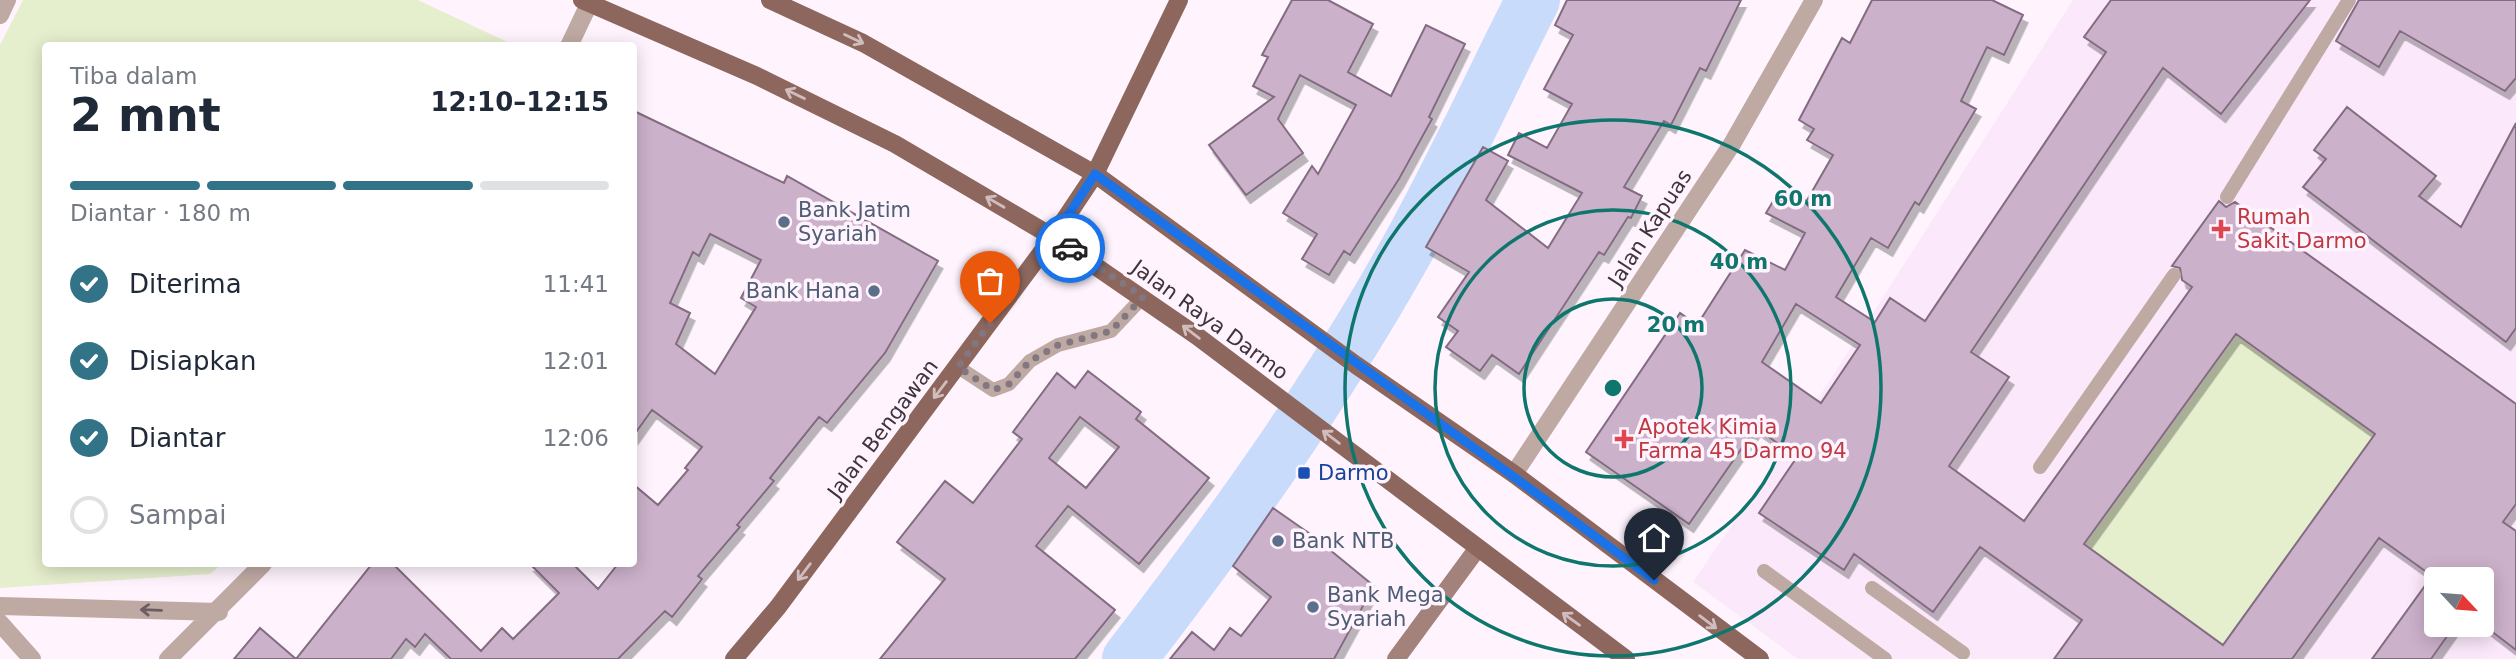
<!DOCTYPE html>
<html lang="id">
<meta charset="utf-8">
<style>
body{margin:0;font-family:"DejaVu Sans",sans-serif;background:#f2f2f3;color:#1f2937;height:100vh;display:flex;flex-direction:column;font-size:26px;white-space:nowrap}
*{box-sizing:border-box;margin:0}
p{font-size:23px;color:#747a83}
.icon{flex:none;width:38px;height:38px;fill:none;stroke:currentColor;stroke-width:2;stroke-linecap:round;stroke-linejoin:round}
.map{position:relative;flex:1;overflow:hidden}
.side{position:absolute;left:42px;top:42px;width:595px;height:525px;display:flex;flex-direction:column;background:#fff;border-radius:7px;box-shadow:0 4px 18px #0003}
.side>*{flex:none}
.needle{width:46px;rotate:116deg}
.controls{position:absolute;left:2424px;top:567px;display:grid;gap:14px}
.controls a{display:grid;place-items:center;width:70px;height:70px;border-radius:7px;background:#fff;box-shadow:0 4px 18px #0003;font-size:35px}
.pin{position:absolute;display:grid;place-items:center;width:60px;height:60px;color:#fff;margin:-72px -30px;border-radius:50% 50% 50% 0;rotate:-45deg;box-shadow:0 0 7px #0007}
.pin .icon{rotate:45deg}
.courier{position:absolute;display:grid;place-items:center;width:70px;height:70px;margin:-35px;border:5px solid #1a73e8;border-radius:50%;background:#fff;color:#222;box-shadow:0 2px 9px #0007}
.overview em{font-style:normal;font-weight:700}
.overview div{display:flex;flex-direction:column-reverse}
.overview{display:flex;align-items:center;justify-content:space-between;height:119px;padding:0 28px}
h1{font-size:46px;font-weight:700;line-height:52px}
.bar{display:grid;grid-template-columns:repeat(4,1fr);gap:10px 7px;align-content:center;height:84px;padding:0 28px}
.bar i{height:9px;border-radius:5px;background:#e0e1e3}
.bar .current{background:#337387}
.bar p{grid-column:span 4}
ol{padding:0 28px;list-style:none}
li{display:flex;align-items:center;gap:21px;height:77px}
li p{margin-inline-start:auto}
li .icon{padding:7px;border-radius:50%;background:#337387;color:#fff;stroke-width:4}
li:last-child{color:#747a83}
li i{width:38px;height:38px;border:4px solid #e0e1e3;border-radius:50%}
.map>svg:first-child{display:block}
.built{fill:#fbe8fa;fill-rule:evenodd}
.green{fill:#e5eecd}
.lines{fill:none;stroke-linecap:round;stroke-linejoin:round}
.river{stroke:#c8dbfb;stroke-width:54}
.building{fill:#cbb1ca;stroke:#836c82;stroke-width:2;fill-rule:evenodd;filter:url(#shadow)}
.lane{stroke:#bfa9a3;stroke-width:14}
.street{stroke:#bfa9a3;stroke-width:18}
.secondary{stroke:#a2827a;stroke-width:18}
.primary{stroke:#8d675d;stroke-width:18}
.oneway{stroke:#d1bcbe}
.oneway2{stroke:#6b5d61}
.done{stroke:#827781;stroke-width:7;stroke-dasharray:0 12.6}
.route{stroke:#1a73e8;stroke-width:9}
.ring{fill:none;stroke:#0f766e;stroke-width:3.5}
.service-dot{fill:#5c6f8a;stroke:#fff4fe;stroke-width:2.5}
.health-dot{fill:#e0444e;stroke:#fff4fe;stroke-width:2.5}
.transit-dot{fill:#1a4fb4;stroke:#fff4fe;stroke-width:2.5}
.labels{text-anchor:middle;stroke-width:7;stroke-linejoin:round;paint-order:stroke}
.service-label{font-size:21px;fill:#4e5e75;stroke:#fff4fe;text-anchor:start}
.health-label{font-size:21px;fill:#be3a42;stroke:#fff4fe;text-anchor:start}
.street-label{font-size:21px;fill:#3e343e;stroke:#fff4fe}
.transit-label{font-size:21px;fill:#164399;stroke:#fff4fe;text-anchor:start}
.centre{fill:#0f766e;stroke:#fff4fe;stroke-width:3.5}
.ring-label{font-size:21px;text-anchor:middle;font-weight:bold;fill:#0f766e;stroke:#fff4fe;stroke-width:7;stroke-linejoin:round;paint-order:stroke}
</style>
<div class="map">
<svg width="2516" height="659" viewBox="0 0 2516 659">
<defs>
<filter id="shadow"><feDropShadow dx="4.5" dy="8" stdDeviation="0" flood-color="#0004"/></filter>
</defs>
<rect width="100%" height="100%" fill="#fff4fe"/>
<!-- built -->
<path class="built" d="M 2073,0 L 2516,0 L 2516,659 L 1798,659 L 1693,582 L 1823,391 ZM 2436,579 L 2482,579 L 2482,625 L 2436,625 Z"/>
<!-- green -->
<path class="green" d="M 23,0 L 418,0 L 514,45 L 46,46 L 46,564 L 222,564 L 210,574 L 0,588 L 0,45 Z
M 2236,334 L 2375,434 L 2223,645 L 2084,544 Z"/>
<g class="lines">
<!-- river -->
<path class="river" d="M 1129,659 C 1227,532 1322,400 1401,260 C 1449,176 1489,86 1533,0"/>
</g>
<!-- building -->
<path class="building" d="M 1292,0 L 1328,0 L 1373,24 L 1348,72 L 1391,96 L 1426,25 L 1465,44 L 1429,117 L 1432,119 L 1399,179 L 1350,255 L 1344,251 L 1329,275 L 1302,259 L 1317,234 L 1283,213 L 1312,166 L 1318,174 L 1356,105 L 1300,75 L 1278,119 L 1303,153 L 1246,195 L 1209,145 L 1274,97 L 1253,86 L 1268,57 L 1262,55 Z
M 1567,0 L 1741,0 L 1706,71 L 1700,68 L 1671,125 L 1664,121 L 1624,187 L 1642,196 L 1631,218 L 1628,217 L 1604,255 L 1599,252 L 1519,374 L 1492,355 L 1480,371 L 1446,347 L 1458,331 L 1438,317 L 1469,272 L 1426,247 L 1483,147 L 1508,161 L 1486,200 L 1548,248 L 1582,193 L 1508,155 L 1519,133 L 1547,148 L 1572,104 L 1544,89 L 1573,35 L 1555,25 Z
M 1872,0 L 1992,0 L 2023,15 L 2004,55 L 1987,47 L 1961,101 L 1976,109 L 1919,205 L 1915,202 L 1888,248 L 1871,238 L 1836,297 L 1875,322 L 1890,298 L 1925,321 L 2106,52 L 2084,37 L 2111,0 L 2310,0 L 2221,114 L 2163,68 L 1971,352 L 2009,377 L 1949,466 L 2024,521 L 2192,287 L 2182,280 L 2180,268 L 2172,266 L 2219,201 L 2226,207 L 2235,202 L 2516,404 L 2516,504 L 2503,522 L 2516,531 L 2516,650 L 2482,624 L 2482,579 L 2436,579 L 2436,625 L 2455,625 L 2431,659 L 2372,659 L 2432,576 L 2379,538 L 2292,659 L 2054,659 L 2082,620 L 1980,547 L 1933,612 L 1854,554 L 1844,570 L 1759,513 L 1797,457 L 1756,428 L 1689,524 L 1586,452 L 1680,313 L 1697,325 L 1745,250 L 1785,270 L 1805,233 L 1766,213 L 1781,188 L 1806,202 L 1833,155 L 1807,140 L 1814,129 L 1799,120 L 1842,38 L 1850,43 ZM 1796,304 L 1860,345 L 1821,403 L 1762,362 ZM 2236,334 L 2375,434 L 2223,645 L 2084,544 Z
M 2359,0 L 2516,0 L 2516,78 L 2505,91 L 2400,31 L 2379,67 L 2336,41 Z
M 2347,107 L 2436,176 L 2419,196 L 2461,227 L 2516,123 L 2516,328 L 2506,342 L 2303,187 L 2326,159 L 2314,150 Z
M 634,111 L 784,183 L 787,176 L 938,261 L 885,353 L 827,423 L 819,417 L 770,478 L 774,481 L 737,525 L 740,527 L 698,576 L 702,579 L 672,617 L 665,611 L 618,659 L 451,659 L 425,634 L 415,647 L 406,639 L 391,659 L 296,659 L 372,564 L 393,564 L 481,651 L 502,628 L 513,639 L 559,593 L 530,564 L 573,564 L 598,589 L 618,564 L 634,564 L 634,485 L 658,505 L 688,470 L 685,468 L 702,447 L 652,410 L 634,435 ZM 710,234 L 761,260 L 741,298 L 756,307 L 715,374 L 676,344 L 690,313 L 670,303 L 693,252 L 699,256 Z
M 1088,371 L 1141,412 L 1136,419 L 1209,478 L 1139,564 L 1068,506 L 1036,546 L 1115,610 L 1075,659 L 880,659 L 945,579 L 897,542 L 945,481 L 973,503 L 1022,439 L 1013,432 L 1057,373 L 1075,388 ZM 1080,417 L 1119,447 L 1086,488 L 1049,458 Z
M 1273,508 L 1313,536 L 1374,586 L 1334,659 L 1170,659 L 1192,632 L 1214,650 L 1230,628 L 1241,636 L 1271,597 L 1233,566 Z
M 260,628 L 296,659 L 234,659 Z"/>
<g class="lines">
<!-- lane -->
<path class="lane" d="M 2227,197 L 2349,0
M 958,367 L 993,390 L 1009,384 L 1030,361 L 1058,345 L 1111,331 L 1143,297
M 2040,467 L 2174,275
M 1764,571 L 1885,659
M 1872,588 L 1963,653"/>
<!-- street -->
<path class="street" d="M 0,15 L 7,0
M 569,46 L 589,4
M 1514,474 L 1732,144 L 1814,0
M 0,606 L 219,612
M 0,623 L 32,659
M 168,659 L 263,564"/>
<!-- secondary -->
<path class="secondary" d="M 1396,659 L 1477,549"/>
<!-- primary -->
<path class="primary" d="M 582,0 L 757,76 L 895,144 L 1053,237 L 1197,336 L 1626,659
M 770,0 L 863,43 L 1095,174 L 1356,365 L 1514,474 L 1760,659
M 734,659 L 778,607 L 1053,237 L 1095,174 L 1179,0"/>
</g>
<!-- one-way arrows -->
<defs><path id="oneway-shaft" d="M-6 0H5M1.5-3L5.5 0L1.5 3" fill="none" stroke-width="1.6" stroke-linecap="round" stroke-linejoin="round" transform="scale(1.75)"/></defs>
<g class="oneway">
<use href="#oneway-shaft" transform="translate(854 39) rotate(25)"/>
<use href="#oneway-shaft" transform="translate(795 94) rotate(-154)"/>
<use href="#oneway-shaft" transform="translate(995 202) rotate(-150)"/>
<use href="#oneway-shaft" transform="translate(1191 332) rotate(-143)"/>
<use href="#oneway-shaft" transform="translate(940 390) rotate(127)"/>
<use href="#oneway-shaft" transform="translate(1331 437) rotate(-143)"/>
<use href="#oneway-shaft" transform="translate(804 572) rotate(127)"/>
<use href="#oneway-shaft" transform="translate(1571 619) rotate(-144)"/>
<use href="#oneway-shaft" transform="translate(1708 622) rotate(37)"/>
</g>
<use class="oneway2" href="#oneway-shaft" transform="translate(151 610) rotate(-178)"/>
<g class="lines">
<!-- done -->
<path class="done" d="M 990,323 L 958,367 L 993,390 L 1009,384 L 1030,361 L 1058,345 L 1111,331 L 1143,297 L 1070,248"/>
<!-- route -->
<path class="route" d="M 1070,248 L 1054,237 L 1095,174 C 1281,310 1469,442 1654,580"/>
</g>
<!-- distance rings -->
<g class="ring">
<circle cx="1613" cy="388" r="89"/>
<circle cx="1613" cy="388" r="178"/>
<circle cx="1613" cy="388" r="268"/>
</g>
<!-- markers -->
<g class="service-dot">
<circle cx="784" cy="222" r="7"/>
<circle cx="874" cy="291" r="7"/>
<circle cx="1278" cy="541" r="7"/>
<circle cx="1313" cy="607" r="7"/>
</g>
<g class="health-dot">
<path d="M2217.5 218.5h7v7h7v7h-7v7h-7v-7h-7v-7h7z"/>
<path d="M1620.5 428.5h7v7h7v7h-7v7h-7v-7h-7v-7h7z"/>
</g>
<rect class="transit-dot" x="1297" y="466" width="14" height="14" rx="3.5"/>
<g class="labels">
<!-- service labels -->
<g class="service-label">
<text x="798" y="217">Bank Jatim<tspan x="798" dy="24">Syariah</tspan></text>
<text x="860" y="298" text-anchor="end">Bank Hana</text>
<text x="1292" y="548">Bank NTB</text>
<text x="1327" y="602">Bank Mega<tspan x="1327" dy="24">Syariah</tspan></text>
</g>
<!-- health labels -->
<g class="health-label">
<text x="2237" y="224">Rumah<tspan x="2237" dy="24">Sakit Darmo</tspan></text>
<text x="1638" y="434">Apotek Kimia<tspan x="1638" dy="24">Farma 45 Darmo 94</tspan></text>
</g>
<!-- street labels -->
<g class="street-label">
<text transform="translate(1650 228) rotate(-57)" y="7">Jalan Kapuas</text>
<text transform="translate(1210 320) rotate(36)" y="7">Jalan Raya Darmo</text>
<text transform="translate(883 429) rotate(-53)" y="7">Jalan Bengawan</text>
</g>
<!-- transit labels -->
<g class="transit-label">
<text x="1318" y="480">Darmo</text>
</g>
</g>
<circle cx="1613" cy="388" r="10" class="centre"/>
<g class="ring-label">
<text x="1803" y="206">60 m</text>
<text x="1739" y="269">40 m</text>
<text x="1676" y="332">20 m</text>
</g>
</svg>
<div class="controls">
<a><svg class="needle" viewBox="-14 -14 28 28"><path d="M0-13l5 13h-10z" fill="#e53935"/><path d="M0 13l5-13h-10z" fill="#747a83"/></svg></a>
</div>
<div class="pin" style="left:990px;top:323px;background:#ea580c"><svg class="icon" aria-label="bag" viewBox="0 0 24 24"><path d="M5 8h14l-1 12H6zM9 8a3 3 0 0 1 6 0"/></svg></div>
<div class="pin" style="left:1654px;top:580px;background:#1f2937"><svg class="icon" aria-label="home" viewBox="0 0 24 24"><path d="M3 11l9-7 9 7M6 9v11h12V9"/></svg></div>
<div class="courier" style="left:1070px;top:248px"><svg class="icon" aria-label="car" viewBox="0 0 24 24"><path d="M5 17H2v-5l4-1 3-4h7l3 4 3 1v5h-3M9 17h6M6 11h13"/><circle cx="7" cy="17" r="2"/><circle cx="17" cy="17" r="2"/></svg></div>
<section class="side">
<div class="overview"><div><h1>2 mnt</h1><p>Tiba dalam</p></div><em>12:10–12:15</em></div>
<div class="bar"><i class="current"></i><i class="current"></i><i class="current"></i><i></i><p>Diantar · 180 m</p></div>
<ol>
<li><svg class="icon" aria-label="check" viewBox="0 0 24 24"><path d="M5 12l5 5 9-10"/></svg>Diterima<p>11:41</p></li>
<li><svg class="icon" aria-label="check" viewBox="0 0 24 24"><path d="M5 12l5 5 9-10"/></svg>Disiapkan<p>12:01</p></li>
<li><svg class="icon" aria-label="check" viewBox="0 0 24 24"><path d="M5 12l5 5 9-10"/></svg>Diantar<p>12:06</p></li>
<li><i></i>Sampai</li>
</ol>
</section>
</div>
